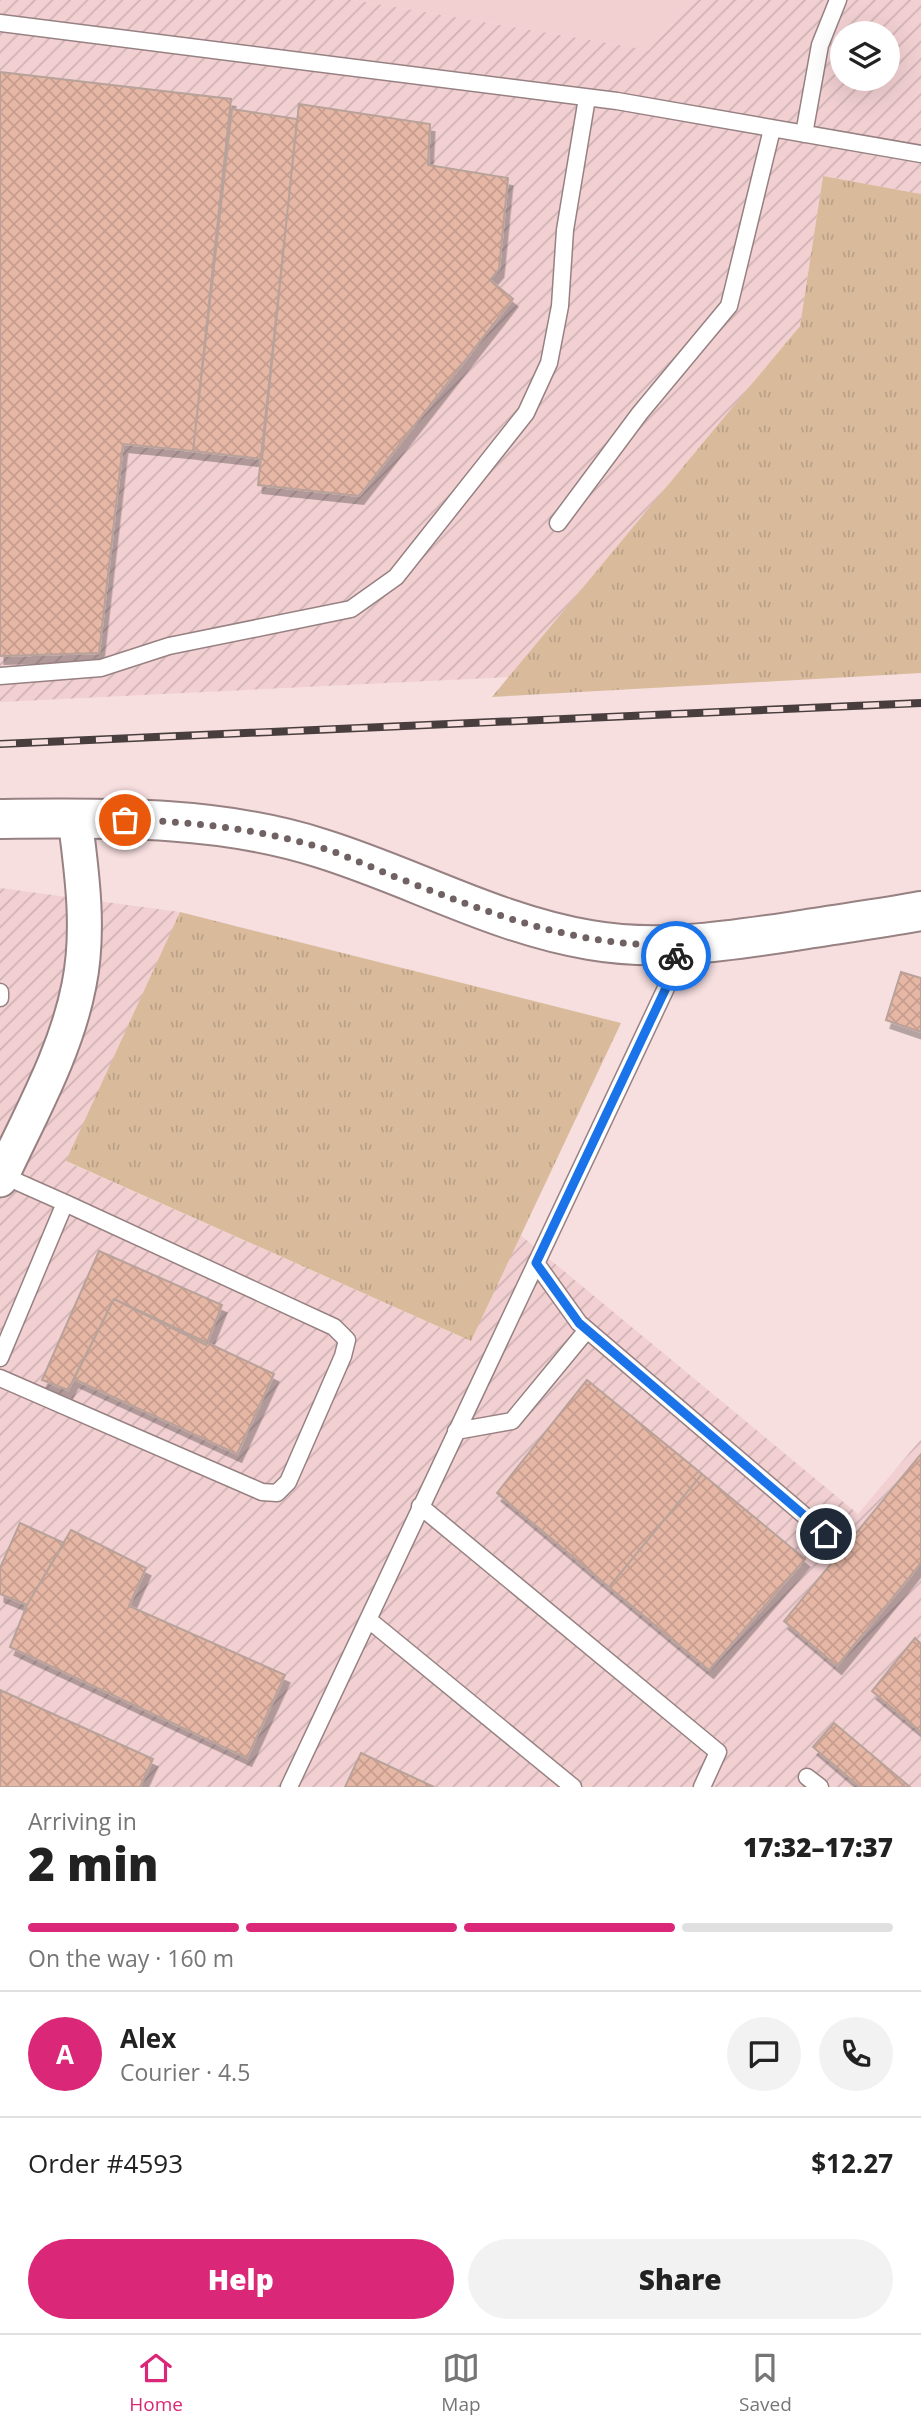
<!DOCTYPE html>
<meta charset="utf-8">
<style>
body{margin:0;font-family:"Open Sans",sans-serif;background:#f2f2f2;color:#222;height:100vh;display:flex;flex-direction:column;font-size:26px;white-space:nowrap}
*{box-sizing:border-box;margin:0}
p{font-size:23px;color:#767676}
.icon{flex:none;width:38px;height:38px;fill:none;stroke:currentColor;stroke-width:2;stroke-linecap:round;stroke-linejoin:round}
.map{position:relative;height:1787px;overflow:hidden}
.details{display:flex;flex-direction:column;background:#fff;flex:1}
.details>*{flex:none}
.fabs{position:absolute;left:830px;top:21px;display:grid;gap:14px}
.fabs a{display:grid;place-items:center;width:70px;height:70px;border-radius:50%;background:#fff;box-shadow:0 7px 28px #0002;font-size:35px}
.pin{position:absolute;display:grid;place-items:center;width:60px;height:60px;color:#fff;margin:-30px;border:4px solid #fff;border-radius:50%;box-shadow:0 2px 7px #0007}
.courier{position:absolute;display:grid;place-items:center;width:70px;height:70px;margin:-35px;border:5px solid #1a73e8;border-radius:50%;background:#fff;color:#222;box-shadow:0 2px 9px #0007}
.head em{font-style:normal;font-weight:800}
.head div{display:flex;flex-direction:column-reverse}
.head{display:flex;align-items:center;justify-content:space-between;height:119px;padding:0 28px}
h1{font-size:46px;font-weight:800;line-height:52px}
.bar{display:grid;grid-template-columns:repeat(4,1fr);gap:10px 7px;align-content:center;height:84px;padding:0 28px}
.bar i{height:9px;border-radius:5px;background:#e0e0e0}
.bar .selected{background:#db2777}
.bar p{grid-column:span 4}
.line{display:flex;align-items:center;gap:18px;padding:0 28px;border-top:2px solid #e0e0e0}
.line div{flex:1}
.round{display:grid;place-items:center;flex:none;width:74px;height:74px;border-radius:37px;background:#f2f2f2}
.cta{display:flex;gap:14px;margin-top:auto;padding:14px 28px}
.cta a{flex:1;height:80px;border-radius:42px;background:#db2777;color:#fff;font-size:28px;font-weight:800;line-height:80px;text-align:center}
.cta a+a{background:#f2f2f2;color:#222}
.dock{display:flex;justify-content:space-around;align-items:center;height:98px;border-top:2px solid #e0e0e0;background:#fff;font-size:19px;color:#767676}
.dock a{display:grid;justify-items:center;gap:4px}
.dock .selected{color:#db2777}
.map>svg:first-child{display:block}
.built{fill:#f2d0d2}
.industrial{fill:url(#industrial-furrows);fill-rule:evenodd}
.grass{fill:url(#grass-tufts)}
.building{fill:url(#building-cross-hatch);stroke:#b8a29a;stroke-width:2;filter:url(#shadow)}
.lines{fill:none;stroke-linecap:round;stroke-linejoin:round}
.service-casing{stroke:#978182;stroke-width:19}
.minor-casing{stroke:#978182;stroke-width:37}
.tertiary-casing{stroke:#978182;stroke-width:42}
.service{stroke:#fff;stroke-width:16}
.minor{stroke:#fff;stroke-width:33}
.tertiary{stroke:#fff;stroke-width:38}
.rail-casing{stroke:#493e3e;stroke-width:8}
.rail{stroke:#f7dedf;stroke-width:5;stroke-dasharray:16;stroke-linecap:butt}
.done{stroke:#706263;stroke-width:7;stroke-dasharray:0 12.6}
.route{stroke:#1a73e8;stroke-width:9}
</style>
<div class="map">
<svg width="921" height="1787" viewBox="0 0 921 1787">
<defs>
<pattern id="industrial-furrows" width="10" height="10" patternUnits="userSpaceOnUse" patternTransform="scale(1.75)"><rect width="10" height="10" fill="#f2d0d2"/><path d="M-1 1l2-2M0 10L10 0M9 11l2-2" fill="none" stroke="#d0b2b4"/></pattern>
<pattern id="grass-tufts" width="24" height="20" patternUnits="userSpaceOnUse" patternTransform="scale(1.75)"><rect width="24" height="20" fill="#d9bb9c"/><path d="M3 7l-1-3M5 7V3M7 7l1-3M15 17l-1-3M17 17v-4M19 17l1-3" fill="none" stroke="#baa086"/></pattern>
<pattern id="building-cross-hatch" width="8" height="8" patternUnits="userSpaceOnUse" patternTransform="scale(1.75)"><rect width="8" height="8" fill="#e7b7a5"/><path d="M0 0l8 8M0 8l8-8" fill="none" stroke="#c69d8e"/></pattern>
<filter id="shadow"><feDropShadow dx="4.5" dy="8" stdDeviation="0" flood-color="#0004"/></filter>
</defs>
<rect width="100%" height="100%" fill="#f7dedf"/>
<!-- built -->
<path class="built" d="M 353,0 L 691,0 L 649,50 Z"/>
<!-- industrial -->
<path class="industrial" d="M 0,0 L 353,0 L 649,50 L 691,0 L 921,0 L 921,194 L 823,176 L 800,326 L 511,677 L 0,702 ZM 842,33 L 887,33 L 887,79 L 842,79 Z
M 0,888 L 180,912 L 67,1162 L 471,1341 L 519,1234 L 858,1514 L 921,1439 L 921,1787 L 0,1787 Z"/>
<!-- grass -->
<path class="grass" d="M 823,176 L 921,194 L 921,673 L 492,697 L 800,326 Z
M 180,912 L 621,1023 L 471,1341 L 66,1161 Z"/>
<!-- building -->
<path class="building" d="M 0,72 L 231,99 L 193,451 L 123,444 L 99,653 L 0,656 Z
M 299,104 L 430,124 L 428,165 L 508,178 L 499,269 L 490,280 L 513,299 L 359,496 L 258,485 Z
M 232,109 L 297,119 L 262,459 L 193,451 Z
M 901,972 L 921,978 L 921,1032 L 886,1020 Z
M 99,1251 L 222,1305 L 206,1345 L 114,1299 L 68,1390 L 42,1380 Z
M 114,1299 L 274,1374 L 237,1454 L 74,1379 Z
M 587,1380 L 702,1474 L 609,1587 L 497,1493 Z
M 921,1454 L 921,1563 L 837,1666 L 784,1621 Z
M 702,1474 L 805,1559 L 709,1670 L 609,1587 Z
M 20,1523 L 64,1543 L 27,1605 L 0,1594 L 0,1568 Z
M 71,1530 L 146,1568 L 129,1606 L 285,1675 L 247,1758 L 10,1647 L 27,1605 Z
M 915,1638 L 921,1644 L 921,1732 L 872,1691 Z
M 0,1690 L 153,1759 L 140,1787 L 0,1787 Z
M 834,1723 L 910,1787 L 860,1787 L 813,1747 Z
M 361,1753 L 434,1787 L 345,1787 Z"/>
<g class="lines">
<!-- service casing -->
<g class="service-casing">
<path id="service" d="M 0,23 L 617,101 L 921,154
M 804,134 L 820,45 L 838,0
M 558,523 L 640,413 L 729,306 L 772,129
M 0,676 L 101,668 L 169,646 L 351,609 L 396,577 L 526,413 L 549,363 L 560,306 L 565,230 L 587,98
M 0,992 L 0,998
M 536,1263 L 579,1323 L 826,1534
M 0,1358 L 65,1203 L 2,1175
M 0,1378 L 262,1492 L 277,1493 L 288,1482 L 343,1356 L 347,1340 L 334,1327 L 65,1203
M 456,1431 L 512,1421 L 587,1330
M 420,1506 L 718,1752 L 702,1787
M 369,1620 L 573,1787
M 807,1777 L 820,1787
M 289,1787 L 666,988 L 680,945"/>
</g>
<!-- minor casing -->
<g class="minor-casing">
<path id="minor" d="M 0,1180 C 29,1117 66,1053 79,985 C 90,931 82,873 75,819"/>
</g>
<!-- tertiary casing -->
<g class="tertiary-casing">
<path id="tertiary" d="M 0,819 C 107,818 217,815 320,848 C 411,876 495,924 590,940 C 658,952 728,941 795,931 C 837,924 879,919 921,911"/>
</g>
<!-- service -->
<use href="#service" class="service"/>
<!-- minor -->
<use href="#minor" class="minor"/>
<!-- tertiary -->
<use href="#tertiary" class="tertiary"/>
<!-- rail casing -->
<g class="rail-casing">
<path id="rail" d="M 0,744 L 921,703"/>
</g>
<!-- rail -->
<use href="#rail" class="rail"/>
</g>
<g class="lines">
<!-- done -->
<path class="done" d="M 125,820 C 191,821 256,829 319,847 C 346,855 372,868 398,878 C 492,914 577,948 680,945 L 676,956"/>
<!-- route -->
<path class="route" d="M 676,956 L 666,988 L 536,1263 L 579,1323 L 826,1534"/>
</g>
</svg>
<div class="fabs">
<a><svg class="icon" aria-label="layers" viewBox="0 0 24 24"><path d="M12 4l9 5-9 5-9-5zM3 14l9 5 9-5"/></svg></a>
</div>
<div class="pin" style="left:125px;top:820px;background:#ea580c"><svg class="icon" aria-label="bag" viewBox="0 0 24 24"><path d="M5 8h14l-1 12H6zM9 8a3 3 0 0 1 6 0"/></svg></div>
<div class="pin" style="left:826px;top:1534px;background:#1f2937"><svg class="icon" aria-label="home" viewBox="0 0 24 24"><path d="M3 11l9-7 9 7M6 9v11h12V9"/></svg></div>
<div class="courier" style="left:676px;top:956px"><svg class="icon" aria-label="bike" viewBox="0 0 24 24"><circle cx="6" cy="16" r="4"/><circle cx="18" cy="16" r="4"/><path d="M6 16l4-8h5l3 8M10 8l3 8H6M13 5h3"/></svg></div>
</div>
<section class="details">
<div class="head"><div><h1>2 min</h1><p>Arriving in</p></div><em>17:32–17:37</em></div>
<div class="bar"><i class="selected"></i><i class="selected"></i><i class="selected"></i><i></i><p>On the way · 160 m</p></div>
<div class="line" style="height:126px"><b class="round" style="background:#db2777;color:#fff">A</b><div><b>Alex</b><p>Courier · 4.5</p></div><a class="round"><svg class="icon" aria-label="chat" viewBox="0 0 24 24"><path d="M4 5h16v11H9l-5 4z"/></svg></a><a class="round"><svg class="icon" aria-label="phone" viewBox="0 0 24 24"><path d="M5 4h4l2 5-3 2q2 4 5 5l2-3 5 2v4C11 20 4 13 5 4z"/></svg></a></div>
<div class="line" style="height:91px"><div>Order #4593</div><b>$12.27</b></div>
<div class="cta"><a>Help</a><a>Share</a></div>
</section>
<nav class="dock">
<a class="selected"><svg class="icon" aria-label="home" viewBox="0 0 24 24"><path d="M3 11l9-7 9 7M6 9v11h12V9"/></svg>Home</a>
<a><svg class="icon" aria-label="map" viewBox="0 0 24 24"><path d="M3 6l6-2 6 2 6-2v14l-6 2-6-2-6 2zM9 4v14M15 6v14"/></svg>Map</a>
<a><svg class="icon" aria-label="saved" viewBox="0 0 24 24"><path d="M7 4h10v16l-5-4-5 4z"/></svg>Saved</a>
</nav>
